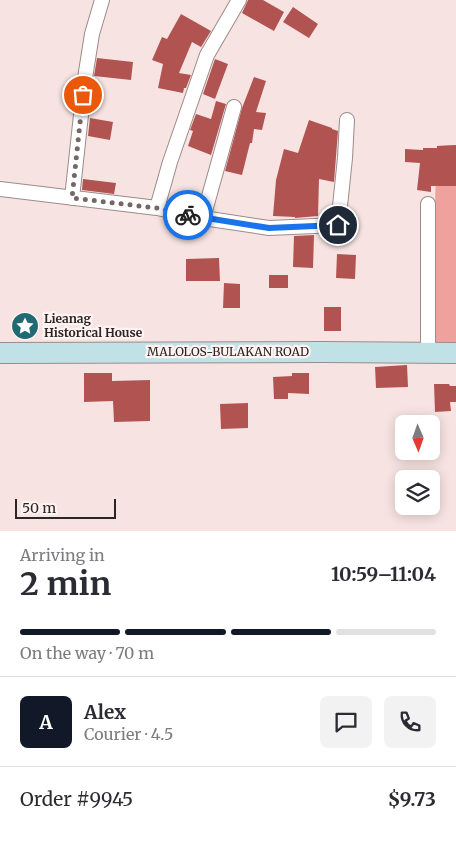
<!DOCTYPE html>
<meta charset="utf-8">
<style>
body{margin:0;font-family:Merriweather,serif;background:#f2f2f3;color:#2b2b33;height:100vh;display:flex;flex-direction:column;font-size:19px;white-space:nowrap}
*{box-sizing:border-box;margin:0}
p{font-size:16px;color:#7c7c81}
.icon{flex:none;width:28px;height:28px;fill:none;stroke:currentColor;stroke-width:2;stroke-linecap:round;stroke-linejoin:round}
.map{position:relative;height:531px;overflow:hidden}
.sheet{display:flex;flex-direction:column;background:#fff;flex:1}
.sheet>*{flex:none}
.needle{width:32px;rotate:178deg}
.controls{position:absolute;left:395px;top:415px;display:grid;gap:10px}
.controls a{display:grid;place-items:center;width:45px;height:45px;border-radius:8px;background:#fff;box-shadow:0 2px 12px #0003;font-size:25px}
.scale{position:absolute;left:15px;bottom:12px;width:101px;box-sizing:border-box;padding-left:5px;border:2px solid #2c2525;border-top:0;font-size:14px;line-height:18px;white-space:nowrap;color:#2c2525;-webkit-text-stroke:4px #fff3f2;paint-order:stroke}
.pin{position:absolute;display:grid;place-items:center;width:42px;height:42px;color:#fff;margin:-21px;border:2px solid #fff;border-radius:50%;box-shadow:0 1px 5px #0007}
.courier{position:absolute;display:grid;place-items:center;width:50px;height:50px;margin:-25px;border:4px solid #1a73e8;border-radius:50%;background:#fff;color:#222;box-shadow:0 1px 6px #0007}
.summary em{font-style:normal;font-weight:700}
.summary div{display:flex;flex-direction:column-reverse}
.summary{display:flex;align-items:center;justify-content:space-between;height:85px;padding:0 20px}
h1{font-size:32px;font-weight:700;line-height:38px}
.bar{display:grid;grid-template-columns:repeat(4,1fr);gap:8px 5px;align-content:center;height:60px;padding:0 20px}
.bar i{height:6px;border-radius:4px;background:#e1e1e2}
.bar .selected{background:#111827}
.bar p{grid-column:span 4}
.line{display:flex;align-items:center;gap:12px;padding:0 20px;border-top:1px solid #e1e1e2}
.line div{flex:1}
.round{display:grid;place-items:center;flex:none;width:52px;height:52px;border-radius:8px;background:#f2f2f3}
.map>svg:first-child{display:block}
.green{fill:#efa29d}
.building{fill:#b15451}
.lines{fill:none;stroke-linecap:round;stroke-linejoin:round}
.minor-casing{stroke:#9c8b89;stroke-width:16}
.secondary-casing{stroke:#9c8b89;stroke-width:22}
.minor{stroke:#fff;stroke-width:14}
.secondary{stroke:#c0e2e6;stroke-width:20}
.done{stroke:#736867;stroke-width:5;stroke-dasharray:0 9}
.route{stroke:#1a73e8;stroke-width:6}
.labels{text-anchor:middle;stroke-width:4.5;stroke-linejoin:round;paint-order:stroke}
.poi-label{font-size:12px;font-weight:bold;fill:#2c2525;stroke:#fff3f2;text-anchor:start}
.street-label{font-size:12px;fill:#2c2525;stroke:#fff3f2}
</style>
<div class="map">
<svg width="456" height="531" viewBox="0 0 456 531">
<rect width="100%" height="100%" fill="#f7e4e2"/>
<!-- green -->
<path class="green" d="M 456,145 L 456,346 L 430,346 L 437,146 Z"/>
<!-- building -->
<path class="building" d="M 248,0 L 263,0 L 284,12 L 274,31 L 242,13 Z
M 293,7 L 318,24 L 309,38 L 283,22 Z
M 181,14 L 211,31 L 201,47 L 192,42 L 179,73 L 191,75 L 186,88 L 184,88 L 183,93 L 158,88 L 163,64 L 152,60 L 162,37 L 167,39 Z
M 97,58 L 133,62 L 131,80 L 94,76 Z
M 215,59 L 228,64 L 215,99 L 203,94 Z
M 254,77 L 266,81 L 256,112 L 266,113 L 262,130 L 254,129 L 252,143 L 250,143 L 242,175 L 225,171 L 242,108 Z
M 216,101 L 226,104 L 211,155 L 188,146 L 193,131 L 190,130 L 196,114 L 211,119 Z
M 90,118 L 113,122 L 110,140 L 88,136 Z
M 309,120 L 332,128 L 332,129 L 338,131 L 334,182 L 319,179 L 318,216 L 295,218 L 295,217 L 273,216 L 276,180 L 284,149 L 298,153 Z
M 456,145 L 456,186 L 431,186 L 431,192 L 417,190 L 420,163 L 405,162 L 405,149 L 423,150 L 423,148 L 437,148 L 437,146 Z
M 83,179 L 116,183 L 114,194 L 82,190 Z
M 314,235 L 313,268 L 293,267 L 294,236 Z
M 337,254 L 356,255 L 355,279 L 336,278 Z
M 219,258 L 220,281 L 186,281 L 186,259 Z
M 269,275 L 288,275 L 288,288 L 269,288 Z
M 224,283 L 240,284 L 240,308 L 223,308 Z
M 324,307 L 341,307 L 341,331 L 324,331 Z
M 407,365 L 408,387 L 376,388 L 375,367 Z
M 84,373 L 112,373 L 112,381 L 150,380 L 150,421 L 114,422 L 113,401 L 84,402 Z
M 292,373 L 309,373 L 309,394 L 288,393 L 288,399 L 274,399 L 273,377 L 292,376 Z
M 434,384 L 449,384 L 450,386 L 456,386 L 456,402 L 450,402 L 451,411 L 435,412 Z
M 248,403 L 248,428 L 221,429 L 220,404 Z"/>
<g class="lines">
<!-- minor casing -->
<g class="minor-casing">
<path id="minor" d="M 0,189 L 157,208 L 203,218 L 269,228 L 338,225 L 345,158 L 347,120
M 72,198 L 85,78 L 92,34 L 102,0
M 157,208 L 170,162 L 207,55 L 239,0
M 203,218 L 234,107
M 428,353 L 428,204"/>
</g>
<!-- secondary casing -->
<g class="secondary-casing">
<path id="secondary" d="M 0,353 L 323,352 L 456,353"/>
</g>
<!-- minor -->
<use href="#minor" class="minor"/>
<!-- secondary -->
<use href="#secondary" class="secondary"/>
</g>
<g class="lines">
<!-- done -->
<path class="done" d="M 83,95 L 72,198 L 157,208 L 188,215"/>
<!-- route -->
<path class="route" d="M 188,215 L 269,228 L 338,225"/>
</g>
<!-- icons -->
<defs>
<g id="sight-disc" transform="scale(1.4375)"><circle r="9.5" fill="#206a74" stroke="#fff3f2"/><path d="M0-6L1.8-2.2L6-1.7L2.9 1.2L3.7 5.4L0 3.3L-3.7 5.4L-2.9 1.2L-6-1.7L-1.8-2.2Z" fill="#fff"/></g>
</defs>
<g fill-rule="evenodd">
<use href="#sight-disc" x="25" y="326"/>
</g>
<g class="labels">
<!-- poi labels -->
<g class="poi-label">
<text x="44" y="323">Lieanag<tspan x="44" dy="14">Historical House</tspan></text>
</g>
<!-- street labels -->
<g class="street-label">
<text x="228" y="356">MALOLOS-BULAKAN ROAD</text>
</g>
</g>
</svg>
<div class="controls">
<a><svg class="needle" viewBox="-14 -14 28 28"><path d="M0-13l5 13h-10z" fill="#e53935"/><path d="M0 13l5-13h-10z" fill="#7c7c81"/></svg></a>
<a><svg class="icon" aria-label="layers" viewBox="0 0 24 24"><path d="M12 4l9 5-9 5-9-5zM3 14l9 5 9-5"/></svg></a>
</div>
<div class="scale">50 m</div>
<div class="pin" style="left:83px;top:95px;background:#ea580c"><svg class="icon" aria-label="bag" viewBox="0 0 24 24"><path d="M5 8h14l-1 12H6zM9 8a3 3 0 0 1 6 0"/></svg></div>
<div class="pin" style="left:338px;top:225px;background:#1f2937"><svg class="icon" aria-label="home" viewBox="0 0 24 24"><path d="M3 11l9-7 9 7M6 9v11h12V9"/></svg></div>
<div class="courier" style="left:188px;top:215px"><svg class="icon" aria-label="bike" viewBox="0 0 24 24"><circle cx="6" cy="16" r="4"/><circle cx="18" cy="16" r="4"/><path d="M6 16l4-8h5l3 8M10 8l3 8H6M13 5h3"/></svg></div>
</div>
<section class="sheet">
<div class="summary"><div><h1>2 min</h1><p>Arriving in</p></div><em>10:59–11:04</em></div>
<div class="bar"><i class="selected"></i><i class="selected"></i><i class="selected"></i><i></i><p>On the way · 70 m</p></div>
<div class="line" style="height:90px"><b class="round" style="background:#111827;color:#fff">A</b><div><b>Alex</b><p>Courier · 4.5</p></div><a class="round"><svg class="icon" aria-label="chat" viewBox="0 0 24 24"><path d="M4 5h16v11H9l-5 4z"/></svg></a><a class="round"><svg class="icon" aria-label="phone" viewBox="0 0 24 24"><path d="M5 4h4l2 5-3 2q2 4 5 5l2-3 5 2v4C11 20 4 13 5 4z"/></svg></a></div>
<div class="line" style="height:65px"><div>Order #9945</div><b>$9.73</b></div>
</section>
